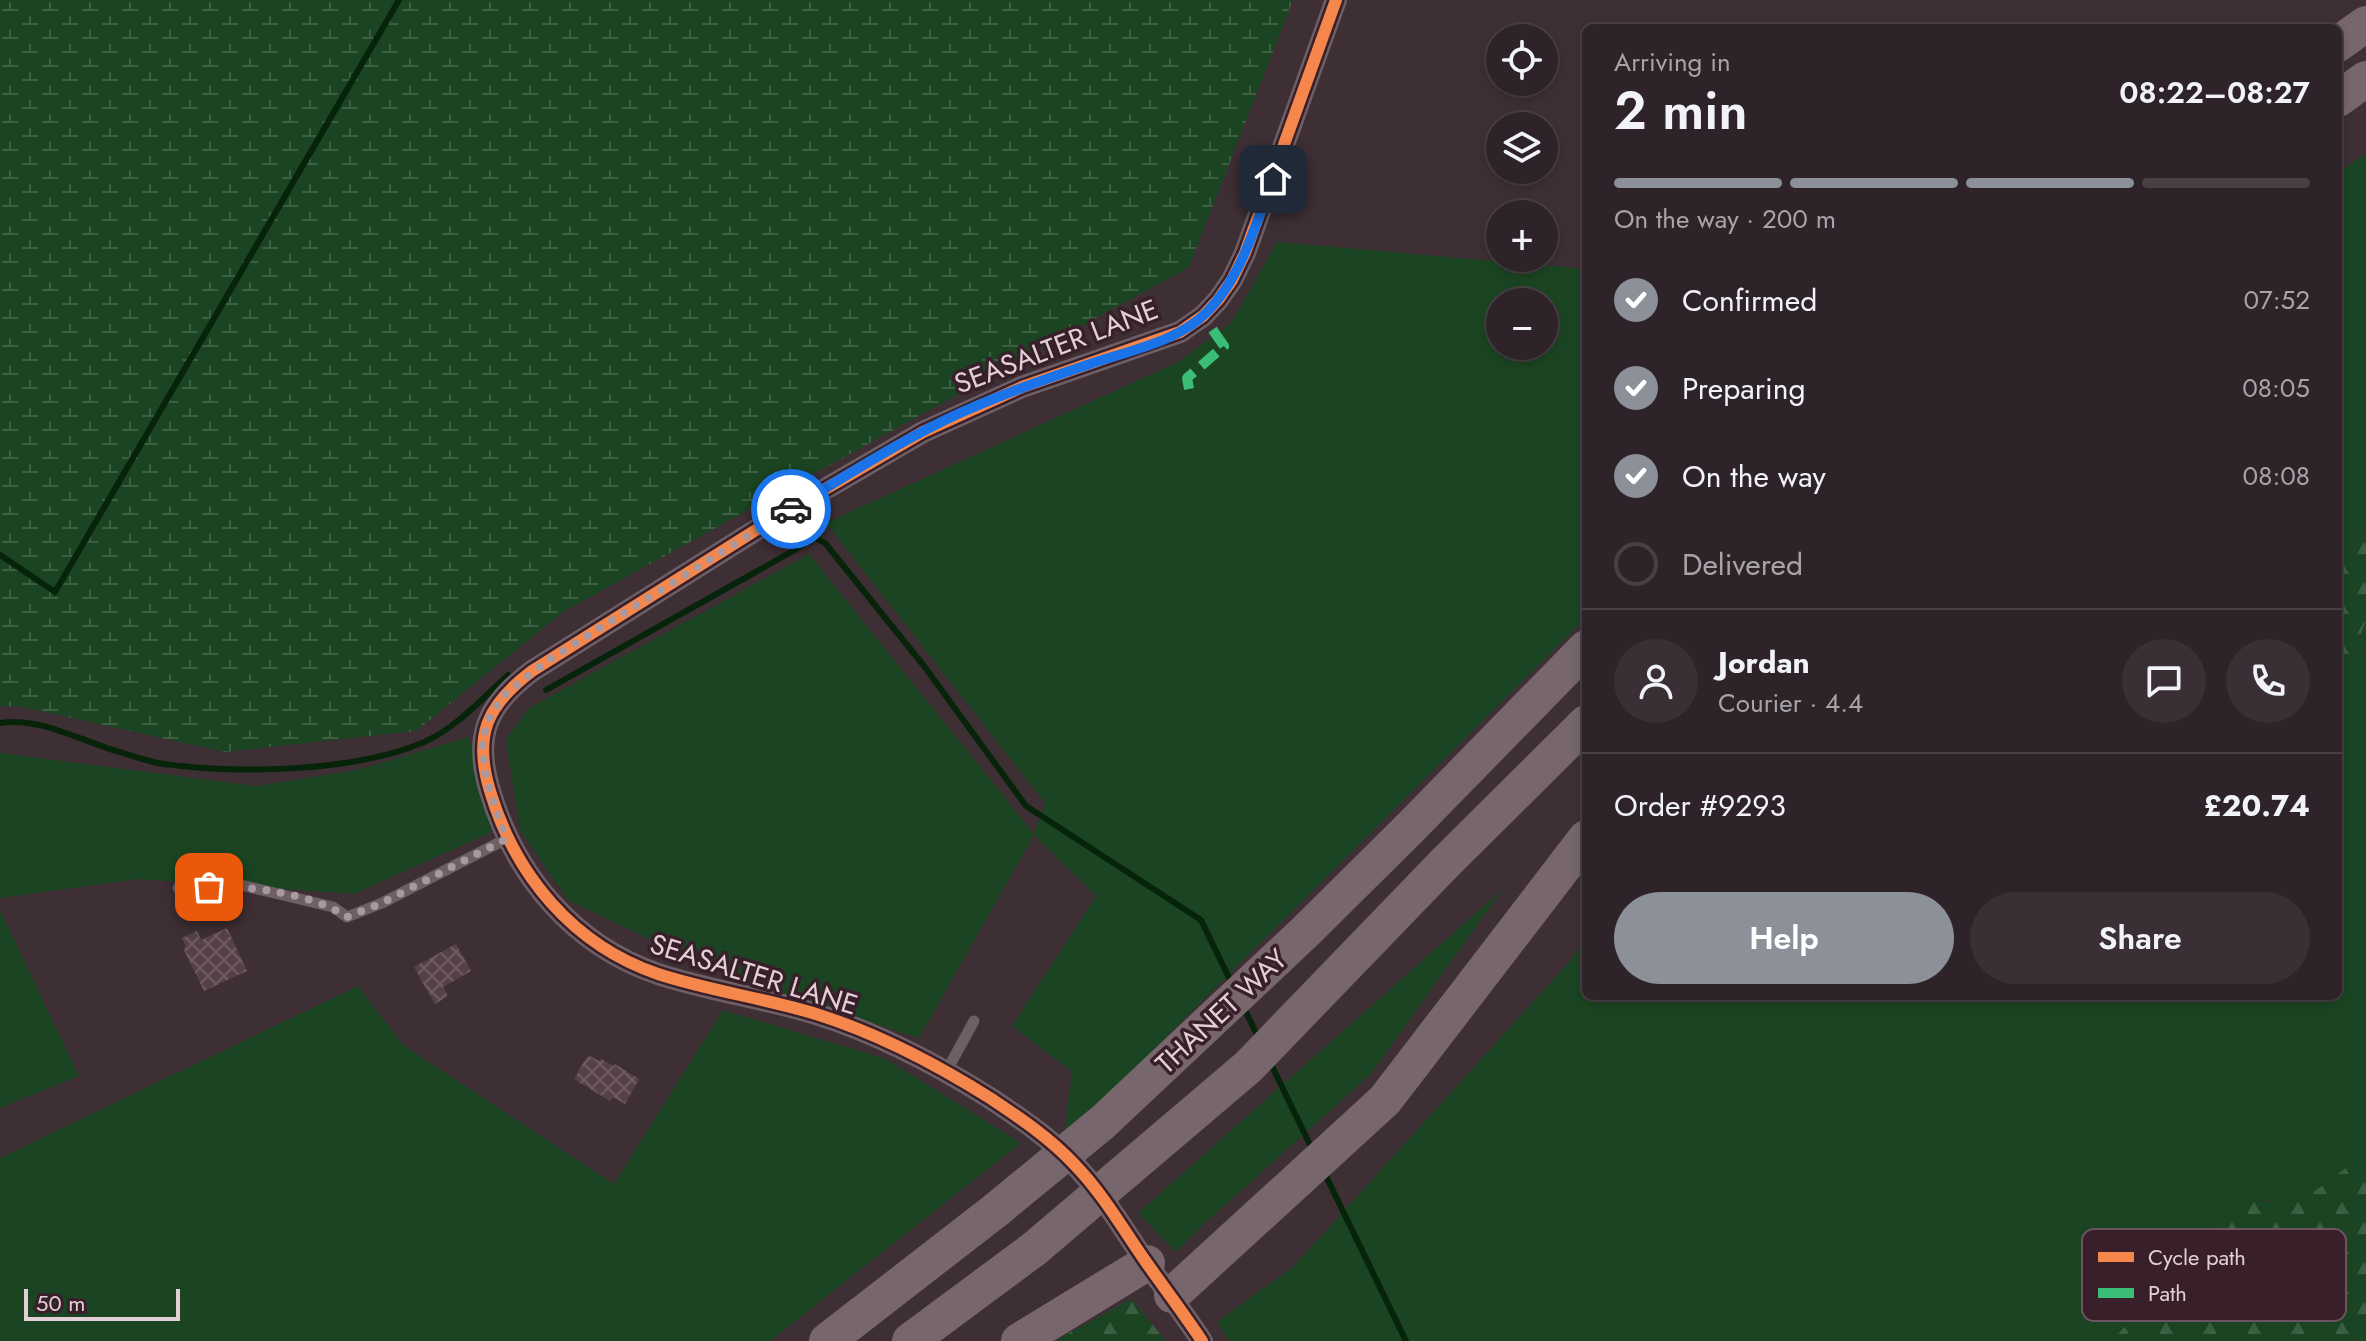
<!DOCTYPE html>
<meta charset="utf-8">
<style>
body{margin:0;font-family:Jost,sans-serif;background:#3a2f34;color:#f1f3f6;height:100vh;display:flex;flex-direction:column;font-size:30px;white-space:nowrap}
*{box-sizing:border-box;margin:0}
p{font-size:26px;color:#a7a4a8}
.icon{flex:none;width:44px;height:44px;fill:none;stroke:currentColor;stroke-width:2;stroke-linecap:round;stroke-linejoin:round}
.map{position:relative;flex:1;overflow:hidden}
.side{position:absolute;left:1582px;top:24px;width:760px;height:976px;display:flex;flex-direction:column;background:#2e2328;border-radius:12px;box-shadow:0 4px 12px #0003,0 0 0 2px #494045}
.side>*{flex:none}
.buttons{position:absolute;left:1486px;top:24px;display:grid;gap:16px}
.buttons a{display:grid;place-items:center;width:72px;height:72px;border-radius:50%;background:#2e2328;box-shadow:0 4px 12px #0003,0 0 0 2px #494045;font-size:40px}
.scale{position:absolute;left:24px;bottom:20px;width:156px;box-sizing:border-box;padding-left:8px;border:4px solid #e2d0d7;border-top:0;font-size:22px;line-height:28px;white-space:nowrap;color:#e2d0d7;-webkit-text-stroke:6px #391f2a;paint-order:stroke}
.pin{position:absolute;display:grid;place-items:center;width:68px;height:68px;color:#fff;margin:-34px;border-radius:16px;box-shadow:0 4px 12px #0006}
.courier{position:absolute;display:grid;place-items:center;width:80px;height:80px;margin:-40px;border:6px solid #1a73e8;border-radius:50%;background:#fff;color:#222;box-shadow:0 2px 10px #0007}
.head em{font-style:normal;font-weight:600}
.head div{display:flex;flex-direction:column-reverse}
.head{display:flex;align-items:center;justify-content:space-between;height:136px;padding:0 32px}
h1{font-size:52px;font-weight:600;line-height:60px}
.bar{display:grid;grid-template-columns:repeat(4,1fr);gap:12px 8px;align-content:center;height:96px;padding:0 32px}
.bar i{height:10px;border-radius:6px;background:#494045}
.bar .active{background:#8c9099}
.bar p{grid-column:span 4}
.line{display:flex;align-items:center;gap:20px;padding:0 32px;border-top:2px solid #494045}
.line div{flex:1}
.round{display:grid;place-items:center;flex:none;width:84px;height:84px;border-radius:42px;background:#3a2f34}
ol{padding:0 32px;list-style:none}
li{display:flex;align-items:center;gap:24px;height:88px}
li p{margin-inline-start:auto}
li .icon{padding:8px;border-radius:50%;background:#8c9099;color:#fff;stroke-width:4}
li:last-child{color:#a7a4a8}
li i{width:44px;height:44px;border:4px solid #494045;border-radius:50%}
.button{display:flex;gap:16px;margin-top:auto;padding:16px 32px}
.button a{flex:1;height:92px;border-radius:48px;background:#8c9099;color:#fff;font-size:32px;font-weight:600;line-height:92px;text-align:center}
.button a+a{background:#3a2f34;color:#f1f3f6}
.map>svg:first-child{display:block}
.green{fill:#1b4522;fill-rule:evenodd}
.forest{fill:url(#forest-firs)}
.wetland{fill:url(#wetland-marsh)}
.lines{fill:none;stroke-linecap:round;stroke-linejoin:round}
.stream{stroke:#062409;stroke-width:6}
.building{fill:url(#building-cross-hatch)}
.service{stroke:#6d5f65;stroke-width:11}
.minor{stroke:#6d5f65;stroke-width:22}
.trunk{stroke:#77666c;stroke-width:36}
.trunk-bridge{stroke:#77666c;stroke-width:36}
.quiet{stroke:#3abd76;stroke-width:10;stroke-dasharray:20 10;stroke-linecap:butt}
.cycleway-casing{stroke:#391f2a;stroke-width:17}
.cycleway{stroke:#f5874c;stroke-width:12}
.done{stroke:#a9989e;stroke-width:8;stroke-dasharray:0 14.4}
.route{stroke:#1a73e8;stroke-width:10}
.labels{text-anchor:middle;stroke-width:7;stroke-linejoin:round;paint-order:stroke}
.street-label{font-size:28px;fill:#e2d0d7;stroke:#391f2a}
.key{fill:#391f2a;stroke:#6c545e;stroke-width:2}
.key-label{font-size:22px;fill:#e2d0d7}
</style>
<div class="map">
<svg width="2366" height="1341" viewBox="0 0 2366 1341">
<defs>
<pattern id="forest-firs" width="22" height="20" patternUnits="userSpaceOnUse" patternTransform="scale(2)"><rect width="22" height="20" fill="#1b4522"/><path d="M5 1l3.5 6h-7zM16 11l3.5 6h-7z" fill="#3c5f41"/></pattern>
<pattern id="wetland-marsh" width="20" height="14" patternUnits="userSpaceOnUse" patternTransform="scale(2)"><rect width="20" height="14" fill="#1b4522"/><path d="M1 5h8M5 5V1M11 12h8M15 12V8" fill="none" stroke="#3c5f41"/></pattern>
<pattern id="building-cross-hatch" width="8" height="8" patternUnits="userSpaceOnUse" patternTransform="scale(2)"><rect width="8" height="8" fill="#56414a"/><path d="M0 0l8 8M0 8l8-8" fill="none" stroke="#6e5b63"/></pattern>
</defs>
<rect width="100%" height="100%" fill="#3e2f35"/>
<!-- green -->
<path class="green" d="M 2366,153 L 2366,527 L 2344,557 L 2338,575 L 2338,173 Z
M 1277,242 L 1586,269 L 1586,618 L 1064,1139 L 1072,1072 L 1012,1026 L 1096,896 L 1034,835 L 919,1038 L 727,976 L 568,900 L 520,830 L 506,739 L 529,708 L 809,554 L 1034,834 L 1045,803 L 826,523 L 1178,362 L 1232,322 ZM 1500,302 L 1544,302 L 1544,346 L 1500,346 Z
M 2366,621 L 2366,1158 C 2346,1167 2335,1180 2317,1190 C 2303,1198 2269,1203 2254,1199 L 2239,1210 L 2111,1341 L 1229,1341 L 1217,1322 L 1294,1266 L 1569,962 L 1586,938 L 1586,996 L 2338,996 L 2338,668 L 2349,662 Z
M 469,737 L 492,832 L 354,894 L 138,879 L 0,898 L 0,753 L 256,786 L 357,770 Z
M 1503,889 L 1370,1075 L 1204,1224 L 1176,1252 L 1138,1213 Z
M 0,910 L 79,1076 L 0,1108 Z
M 358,986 L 403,1045 L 614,1184 L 723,1010 L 886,1059 L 1021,1143 L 770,1341 L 0,1341 L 0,1158 Z"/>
<!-- forest -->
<path class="forest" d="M 2366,527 L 2366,621 L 2349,662 L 2338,668 L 2338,575 L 2344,557 Z
M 2366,1158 L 2366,1341 L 2111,1341 L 2239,1210 L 2254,1198 L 2266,1202 L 2315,1191 L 2347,1167 Z
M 1131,1299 L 1166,1341 L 1055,1341 Z"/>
<!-- wetland -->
<path class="wetland" d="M 0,0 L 1293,0 L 1189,267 L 563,612 L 416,731 L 225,752 L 18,706 L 0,706 Z"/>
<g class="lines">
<!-- stream -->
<path class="stream" d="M 0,555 L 55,592 L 399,0
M 546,690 L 816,538 L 825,543 L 924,666 L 1026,806 L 1201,920 L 1233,986
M 0,723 C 40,716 85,743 123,753 C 136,757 150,762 164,764 C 239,774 352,772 422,743 C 455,729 482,699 508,675
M 1243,1006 L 1259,1039
M 1269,1060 L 1313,1151
M 1324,1172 L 1406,1341"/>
</g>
<!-- building -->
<path class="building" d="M 227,928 L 247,971 L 204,991 L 183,948 L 186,947 L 182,938 L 197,931 L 201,940 Z
M 456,944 L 471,971 L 443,987 L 448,996 L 435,1004 L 414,967 Z
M 588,1055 L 599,1061 L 601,1059 L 614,1066 L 615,1064 L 639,1079 L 625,1104 L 613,1097 L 610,1101 L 574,1079 Z"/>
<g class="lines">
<!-- service -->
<path class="service" d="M 178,888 L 241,885 L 333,907 L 347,917 L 382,903 L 506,839
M 946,1072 L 974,1021"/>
<!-- minor -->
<path class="minor" d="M 1202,1341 C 1184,1314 1165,1289 1146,1262 C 1123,1229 1103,1194 1075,1165 C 1050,1138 1020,1118 990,1098 C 936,1064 877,1033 816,1014 C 764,998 710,991 658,974 C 573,945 515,875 490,791 C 473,735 487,705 532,671 L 767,523 L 923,432 L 1022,387 L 1180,332 L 1203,316 L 1218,300 L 1232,280 L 1245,253 L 1336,0"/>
<!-- trunk -->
<path class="trunk" d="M 2338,44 L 2366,24
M 2338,99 L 2366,79
M 1410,828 L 1586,648
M 1444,864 L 1586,723
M 1172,1295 L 1385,1100 L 1586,838
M 827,1341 L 996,1210
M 910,1341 L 1034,1249
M 1019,1341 L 1147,1263"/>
<!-- trunk-bridge -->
<path class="trunk-bridge" d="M 996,1210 L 1103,1122 L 1305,932 L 1410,828
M 1034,1249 L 1248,1067 L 1444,864"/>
<!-- quiet -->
<path class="quiet" d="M 1189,389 L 1187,378 L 1224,346 L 1203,316"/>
<!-- cycleway casing -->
<g class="cycleway-casing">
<path id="cycleway" d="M 1202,1341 C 1184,1314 1165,1289 1146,1262 C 1123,1229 1103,1194 1075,1165 C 1050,1138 1020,1118 990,1098 C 936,1064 877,1033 816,1014 C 764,998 710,991 658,974 C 573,945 515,875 490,791 C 473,735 487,705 532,671 L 767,523 L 923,432 L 1022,387 L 1180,332 L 1203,316 L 1218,300 L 1232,280 L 1245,253 L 1336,0"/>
</g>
<!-- cycleway -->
<use href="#cycleway" class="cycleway"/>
</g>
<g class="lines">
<!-- done -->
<path class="done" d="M 209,887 C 249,885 314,894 347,917 L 382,903 L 506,839 L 486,779 L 482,740 L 490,716 L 503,696 L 547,661 L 791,509"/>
<!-- route -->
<path class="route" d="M 791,509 C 846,476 901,440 960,413 C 1002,394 1046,379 1090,364 C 1128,351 1177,342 1206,313 C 1242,277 1255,225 1273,179"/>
</g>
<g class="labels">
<!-- street labels -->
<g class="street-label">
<text transform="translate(1056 346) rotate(-21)" y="10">SEASALTER LANE</text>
<text transform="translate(754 974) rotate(17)" y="10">SEASALTER LANE</text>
<text transform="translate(1221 1011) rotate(-43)" y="10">THANET WAY</text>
</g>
</g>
<!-- legend -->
<rect x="2082" y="1229" width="264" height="92" rx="12" class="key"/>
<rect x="2098" y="1252" width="36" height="10" fill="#f5874c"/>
<rect x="2098" y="1288" width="36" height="10" fill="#3abd76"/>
<g class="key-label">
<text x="2148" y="1265">Cycle path</text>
<text x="2148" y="1301">Path</text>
</g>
</svg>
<div class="buttons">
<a><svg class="icon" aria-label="locate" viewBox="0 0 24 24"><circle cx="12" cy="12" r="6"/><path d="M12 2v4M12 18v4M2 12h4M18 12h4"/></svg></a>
<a><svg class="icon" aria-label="layers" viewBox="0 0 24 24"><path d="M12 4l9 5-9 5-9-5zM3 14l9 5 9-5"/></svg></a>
<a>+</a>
<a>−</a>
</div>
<div class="scale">50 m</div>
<div class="pin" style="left:209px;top:887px;background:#ea580c"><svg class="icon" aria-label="bag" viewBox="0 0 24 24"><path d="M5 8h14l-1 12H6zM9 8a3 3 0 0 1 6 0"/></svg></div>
<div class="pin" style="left:1273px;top:179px;background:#1f2937"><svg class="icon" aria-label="home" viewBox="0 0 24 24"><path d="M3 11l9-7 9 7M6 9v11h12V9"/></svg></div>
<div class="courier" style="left:791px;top:509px"><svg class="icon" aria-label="car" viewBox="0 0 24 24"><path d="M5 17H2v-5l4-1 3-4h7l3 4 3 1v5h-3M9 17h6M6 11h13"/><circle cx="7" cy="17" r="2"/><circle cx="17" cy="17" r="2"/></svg></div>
<section class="side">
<div class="head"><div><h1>2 min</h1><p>Arriving in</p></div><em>08:22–08:27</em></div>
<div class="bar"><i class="active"></i><i class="active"></i><i class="active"></i><i></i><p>On the way · 200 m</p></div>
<ol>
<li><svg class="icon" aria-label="check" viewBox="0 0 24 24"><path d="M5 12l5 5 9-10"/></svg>Confirmed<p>07:52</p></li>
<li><svg class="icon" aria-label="check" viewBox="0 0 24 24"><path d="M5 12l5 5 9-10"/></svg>Preparing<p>08:05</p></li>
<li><svg class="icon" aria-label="check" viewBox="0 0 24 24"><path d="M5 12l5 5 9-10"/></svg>On the way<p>08:08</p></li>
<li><i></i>Delivered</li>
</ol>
<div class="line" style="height:144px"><a class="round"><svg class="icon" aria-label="person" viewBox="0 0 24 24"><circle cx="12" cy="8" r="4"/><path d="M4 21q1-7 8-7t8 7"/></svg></a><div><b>Jordan</b><p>Courier · 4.4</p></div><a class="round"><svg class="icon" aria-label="chat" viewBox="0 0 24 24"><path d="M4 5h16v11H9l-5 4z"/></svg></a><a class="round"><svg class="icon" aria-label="phone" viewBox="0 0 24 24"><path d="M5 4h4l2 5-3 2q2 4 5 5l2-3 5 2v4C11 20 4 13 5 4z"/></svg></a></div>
<div class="line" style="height:104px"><div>Order #9293</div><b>£20.74</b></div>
<div class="button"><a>Help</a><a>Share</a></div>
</section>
</div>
